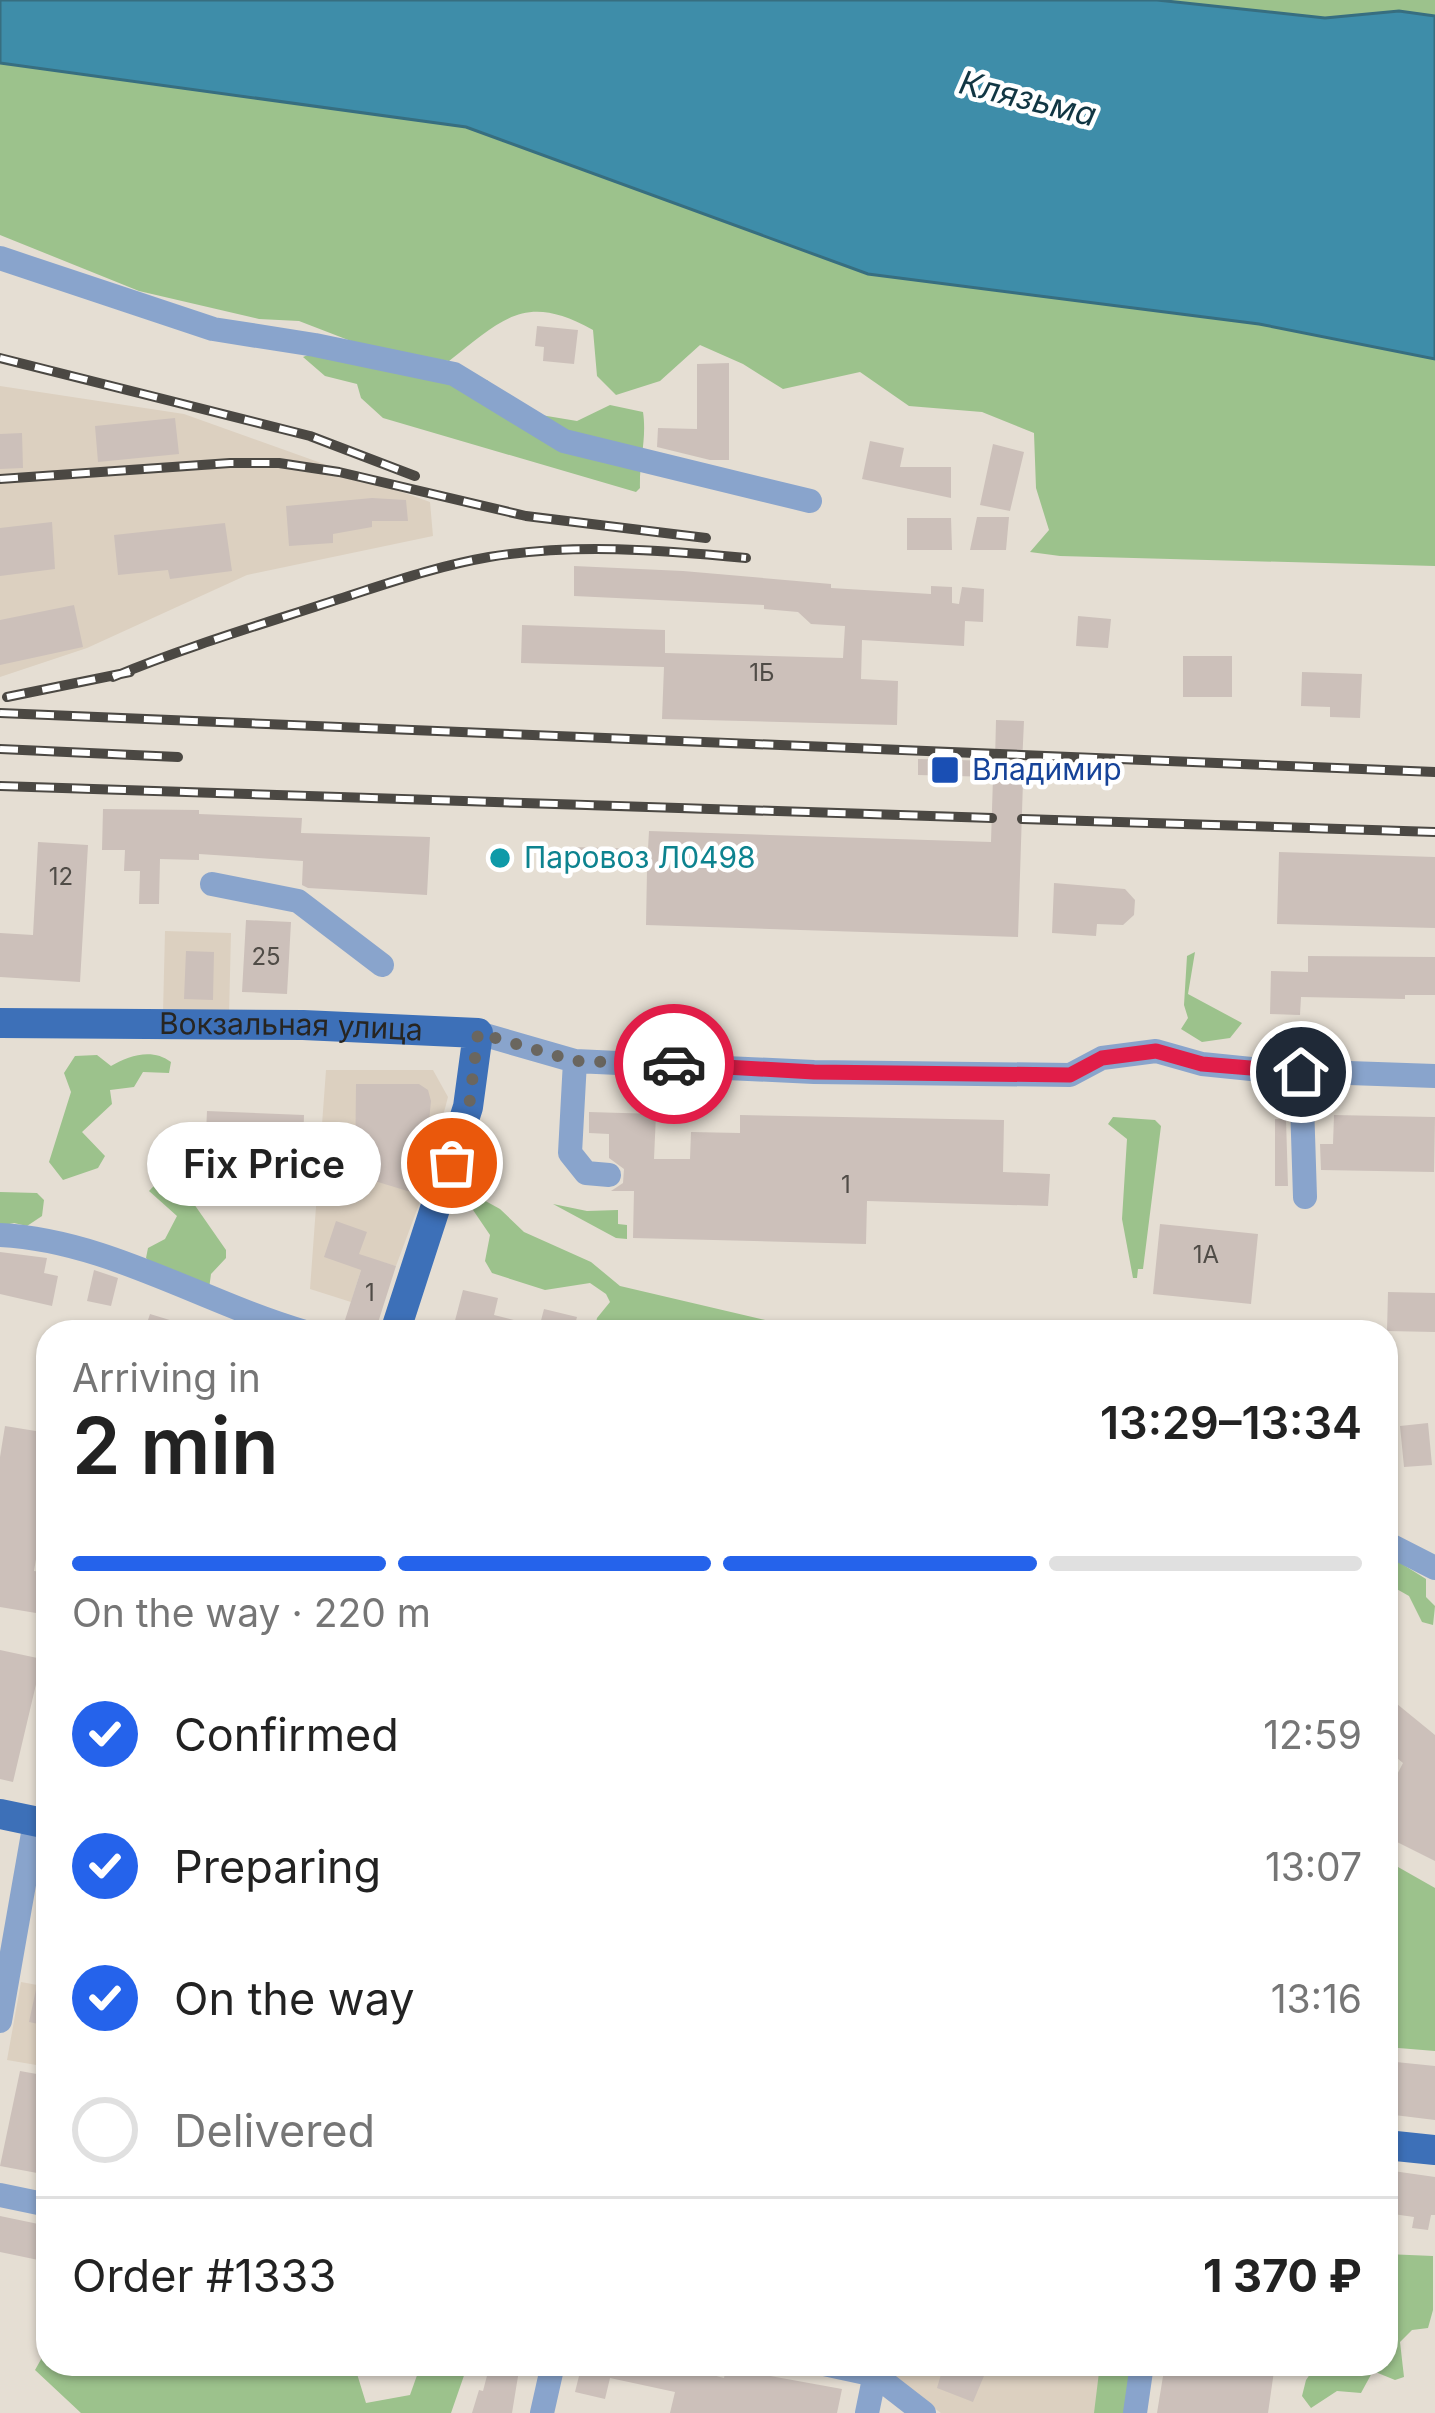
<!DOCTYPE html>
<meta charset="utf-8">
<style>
body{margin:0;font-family:Inter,sans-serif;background:#f2f2f2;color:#222;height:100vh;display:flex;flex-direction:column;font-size:45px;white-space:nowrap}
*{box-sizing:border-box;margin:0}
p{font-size:39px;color:#767676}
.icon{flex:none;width:66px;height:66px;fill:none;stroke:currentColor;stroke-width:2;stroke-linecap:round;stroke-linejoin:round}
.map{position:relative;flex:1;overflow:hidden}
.drawer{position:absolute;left:36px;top:1320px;width:1362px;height:1056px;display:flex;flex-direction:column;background:#fff;border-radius:36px;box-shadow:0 3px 9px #0004}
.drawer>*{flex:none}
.pin{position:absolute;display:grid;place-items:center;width:102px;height:102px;color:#fff;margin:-51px;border:6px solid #fff;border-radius:50%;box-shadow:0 3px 12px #0007}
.courier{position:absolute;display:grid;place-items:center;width:120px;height:120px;margin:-60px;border:9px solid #e11d48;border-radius:50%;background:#fff;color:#222;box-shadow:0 3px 15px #0007}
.bubble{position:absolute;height:84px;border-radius:42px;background:#fff;box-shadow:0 3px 9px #0004;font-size:39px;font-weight:600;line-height:84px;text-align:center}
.overview em{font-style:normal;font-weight:600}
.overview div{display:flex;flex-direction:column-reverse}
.overview{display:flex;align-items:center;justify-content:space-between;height:204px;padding:0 36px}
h1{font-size:78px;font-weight:600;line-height:90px}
.bar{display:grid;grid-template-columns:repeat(4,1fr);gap:18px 12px;align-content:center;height:144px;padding:0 36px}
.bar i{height:15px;border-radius:9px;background:#e0e0e0}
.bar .on{background:#2563eb}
.bar p{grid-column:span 4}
.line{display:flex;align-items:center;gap:30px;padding:0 36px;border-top:3px solid #e0e0e0}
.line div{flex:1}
ol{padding:0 36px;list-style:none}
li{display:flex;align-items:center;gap:36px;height:132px}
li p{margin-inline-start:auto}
li .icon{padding:12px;border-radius:50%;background:#2563eb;color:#fff;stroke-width:4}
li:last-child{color:#767676}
li i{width:66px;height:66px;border:6px solid #e0e0e0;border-radius:50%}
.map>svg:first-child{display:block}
.built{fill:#dcd0c0}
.green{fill:#9cc28c}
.water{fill:#3e8da9;stroke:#376e80;stroke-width:3}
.building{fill:#ccc0ba}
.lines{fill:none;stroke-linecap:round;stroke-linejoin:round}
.minor{stroke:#89a4cc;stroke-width:24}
.major{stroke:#3d70b8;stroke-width:30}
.rail-casing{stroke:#4b4843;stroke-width:10}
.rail{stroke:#fff;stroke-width:6;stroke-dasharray:18;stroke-linecap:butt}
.done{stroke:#6a665f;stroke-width:12;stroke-dasharray:0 21.6}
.route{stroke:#e11d48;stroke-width:15}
.transit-dot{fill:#1a4fb4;stroke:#fff;stroke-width:4.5}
.culture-dot{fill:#0f9aa8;stroke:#fff;stroke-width:4.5}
.labels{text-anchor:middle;stroke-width:9;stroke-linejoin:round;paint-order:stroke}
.number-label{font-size:24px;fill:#504c47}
.transit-label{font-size:30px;fill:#164399;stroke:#fff;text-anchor:start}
.culture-label{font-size:30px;fill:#0d838f;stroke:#fff;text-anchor:start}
.street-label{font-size:30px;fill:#272521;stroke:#fff}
.water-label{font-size:33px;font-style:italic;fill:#113643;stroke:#fff}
</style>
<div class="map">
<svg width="1435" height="2413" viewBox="0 0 1435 2413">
<rect width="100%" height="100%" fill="#e5ded3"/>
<!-- built -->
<path class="built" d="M 0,386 L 184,414 L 430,502 L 433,536 L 247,575 L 87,648 L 0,677 Z
M 165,931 L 231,933 L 229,1015 L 163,1013 Z
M 326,1070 L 433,1070 L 448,1097 L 421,1199 L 396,1266 L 365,1257 L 351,1302 L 310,1289 Z
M 21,1982 L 48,1987 L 48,2067 L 7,2060 Z
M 889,2364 L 1119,2364 L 1111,2413 L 941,2413 L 887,2374 Z"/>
<!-- green -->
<path class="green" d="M 1157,0 L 1435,0 L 1435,16 L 1399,11 L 1325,18 Z
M 0,63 L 466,127 L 868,274 L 1259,324 L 1435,359 L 1435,566 L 1060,556 L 1030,552 L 1049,530 L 1036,488 L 1034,433 L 982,412 L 909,406 L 860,372 L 783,389 L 743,364 L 700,345 L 660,381 L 616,395 L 597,376 L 593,330 C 525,292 503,319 449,361 L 369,348 L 299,321 L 259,319 L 139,291 L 0,235 Z
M 329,346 L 459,387 L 487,380 L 523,412 L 577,421 L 610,405 L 643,412 C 647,439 639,461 640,488 L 636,492 L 383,418 L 361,398 L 357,384 L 325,376 L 303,357 Z
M 1195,952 L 1188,994 L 1242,1023 L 1230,1038 L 1202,1042 L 1181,1029 L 1188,1018 L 1184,1005 L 1187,956 Z
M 97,1055 L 111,1066 C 129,1055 153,1048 171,1062 L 169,1073 L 143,1072 L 134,1087 L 110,1090 L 112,1104 L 82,1132 L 105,1156 L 98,1168 L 63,1180 L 49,1162 L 71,1092 L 64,1073 L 75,1056 Z
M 1113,1117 L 1155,1120 L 1161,1126 L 1143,1269 L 1138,1269 L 1137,1278 L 1133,1278 L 1122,1219 L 1127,1139 L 1108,1124 Z
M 170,1169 L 180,1169 L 194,1204 L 226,1250 L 226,1258 L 211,1274 L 209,1289 L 153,1265 L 146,1258 L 148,1248 L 165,1239 L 177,1216 L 149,1191 Z
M 0,1192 L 37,1193 L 44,1200 L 42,1216 L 27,1226 L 14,1223 L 0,1226 Z
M 480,1198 L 500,1209 L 524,1232 L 591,1262 L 620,1286 L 816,1332 L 686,1332 L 657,1327 L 655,1332 L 594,1332 L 597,1318 L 610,1302 L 606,1294 L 590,1283 L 545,1290 L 492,1273 L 485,1261 L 490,1235 L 473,1210 Z
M 553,1204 L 587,1211 L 618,1210 L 618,1224 L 627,1225 L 627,1239 L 616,1238 Z
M 1386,1554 L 1426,1579 L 1426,1597 L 1435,1606 L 1433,1625 L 1422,1622 L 1409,1596 L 1386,1583 Z
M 1391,1863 L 1435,1888 L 1435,2051 L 1386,2047 L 1386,1870 Z
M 1386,2254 L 1433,2256 L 1433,2310 L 1428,2328 L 1412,2330 L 1400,2342 L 1404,2377 L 1395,2380 L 1373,2371 L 1361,2393 L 1337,2391 L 1311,2408 L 1302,2396 L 1306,2380 L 1315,2367 L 1333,2372 L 1386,2364 L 1389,2314 Z
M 48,2347 L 48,2364 L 130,2364 L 166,2376 L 199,2364 L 354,2364 L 366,2403 L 410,2395 L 421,2364 L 468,2364 L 451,2413 L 81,2413 L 35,2370 Z
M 1100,2364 L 1136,2364 L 1128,2413 L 1094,2413 Z"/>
<!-- water -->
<path class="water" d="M 0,0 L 1157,0 L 1325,18 L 1399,11 L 1435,16 L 1435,359 L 1259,324 L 868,274 L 466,127 L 0,63 Z"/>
<!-- building -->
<path class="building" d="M 537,326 L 578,330 L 574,364 L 543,361 L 544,347 L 535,346 Z
M 729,363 L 729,460 L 710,460 L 657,447 L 658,428 L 697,429 L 697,364 Z
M 175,418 L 179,454 L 98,462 L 95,426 Z
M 22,433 L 23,468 L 0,469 L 0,434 Z
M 870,441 L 904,448 L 900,467 L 951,467 L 951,498 L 862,479 Z
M 993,444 L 1024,452 L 1010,511 L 980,505 Z
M 372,498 L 406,500 L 408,521 L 372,521 L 372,527 L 333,534 L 333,543 L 289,546 L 286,506 Z
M 977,517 L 1009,517 L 1006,550 L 970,550 Z
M 907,518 L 951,518 L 952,550 L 907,550 Z
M 52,522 L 55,569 L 0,576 L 0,528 Z
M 225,523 L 232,571 L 170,579 L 168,570 L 118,575 L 114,535 Z
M 574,566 L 683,571 L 831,584 L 831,588 L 931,594 L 931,586 L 952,587 L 952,603 L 959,604 L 962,587 L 984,589 L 983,622 L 965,621 L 964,646 L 862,640 L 861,679 L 898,681 L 897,725 L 662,719 L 664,667 L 521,663 L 522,625 L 665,630 L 665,653 L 843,658 L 845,626 L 811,624 L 798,612 L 764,609 L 764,605 L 574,596 Z
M 74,605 L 83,647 L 0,665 L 0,620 Z
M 1078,616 L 1111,619 L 1108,648 L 1076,646 Z
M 1183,656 L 1232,656 L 1232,697 L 1183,697 Z
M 1302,672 L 1362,674 L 1360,718 L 1330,717 L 1330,707 L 1301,706 Z
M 996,720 L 1024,721 L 1022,765 L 1081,767 L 1081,783 L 1023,781 L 1018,937 L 646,925 L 647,870 L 571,869 L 571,847 L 648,849 L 649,831 L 991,842 L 993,777 L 918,775 L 918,759 L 995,761 Z
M 103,809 L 199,810 L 199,814 L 302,818 L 301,833 L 430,837 L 427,895 L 308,888 L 302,885 L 303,861 L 199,854 L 199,860 L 160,859 L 159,904 L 139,904 L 140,871 L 124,871 L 125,850 L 102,850 Z
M 38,842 L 88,845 L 80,982 L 0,977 L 0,933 L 33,935 Z
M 1279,852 L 1435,857 L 1435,928 L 1277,924 Z
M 1054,883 L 1125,889 L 1135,900 L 1134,915 L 1123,925 L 1097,924 L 1096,936 L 1052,933 Z
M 246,920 L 291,922 L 287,994 L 242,992 Z
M 186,951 L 214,952 L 213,1000 L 184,999 Z
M 1308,956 L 1435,957 L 1435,995 L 1405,995 L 1405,999 L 1301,997 L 1300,1015 L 1270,1014 L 1271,971 L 1308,972 Z
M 356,1084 L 419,1084 L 428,1090 L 431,1101 L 425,1162 L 421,1162 L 414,1193 L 355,1175 Z
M 207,1111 L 304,1115 L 301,1203 L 203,1199 Z
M 589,1112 L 656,1114 L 654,1159 L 690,1159 L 691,1132 L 740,1133 L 740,1115 L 1004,1120 L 1003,1172 L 1050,1174 L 1048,1206 L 867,1201 L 866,1244 L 633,1238 L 634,1191 L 611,1191 L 623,1183 L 624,1169 L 609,1158 L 609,1134 L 589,1133 Z
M 1334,1115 L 1435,1117 L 1434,1172 L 1321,1170 L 1320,1144 L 1333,1144 Z
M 1275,1119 L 1286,1119 L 1288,1186 L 1275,1186 Z
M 336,1221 L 367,1232 L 359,1254 L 396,1266 L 376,1329 L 345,1320 L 361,1270 L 324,1257 Z
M 1160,1224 L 1258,1234 L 1251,1304 L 1153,1294 Z
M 0,1252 L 47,1258 L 44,1273 L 58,1276 L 52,1306 L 0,1294 Z
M 94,1270 L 118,1278 L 111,1306 L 87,1301 Z
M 463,1290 L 498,1298 L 494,1315 L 537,1326 L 537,1332 L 452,1332 Z
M 1388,1292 L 1435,1293 L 1435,1332 L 1387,1331 Z
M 544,1309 L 577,1317 L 573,1332 L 538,1332 Z
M 150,1314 L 196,1328 L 195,1332 L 144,1332 Z
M 1428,1423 L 1432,1465 L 1404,1467 L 1400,1426 Z
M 5,1426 L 48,1433 L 48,1488 L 34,1571 L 48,1573 L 48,1615 L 0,1607 L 0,1457 Z
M 0,1650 L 42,1659 L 13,1782 L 0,1779 Z
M 1386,1695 L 1435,1735 L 1435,1861 L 1397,1842 L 1386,1863 L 1386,1796 L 1403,1763 L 1386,1749 Z
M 41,1966 L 48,1967 L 48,2026 L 29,2022 Z
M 1386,2061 L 1435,2066 L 1435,2120 L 1386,2114 Z
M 20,2071 L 48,2076 L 48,2122 L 37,2173 L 0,2166 Z
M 1386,2170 L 1435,2177 L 1435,2215 L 1431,2215 L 1428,2230 L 1412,2228 L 1414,2217 L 1386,2213 Z
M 0,2216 L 48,2226 L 48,2262 L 0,2252 Z
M 490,2364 L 520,2364 L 512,2413 L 472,2413 L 479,2390 L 483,2391 Z
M 577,2364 L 672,2364 L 724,2378 L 726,2368 L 842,2389 L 837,2413 L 670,2413 L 675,2392 L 610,2378 L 605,2399 L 575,2392 L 580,2372 L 576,2371 Z
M 944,2364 L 989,2364 L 973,2402 L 937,2388 Z
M 1165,2364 L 1275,2364 L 1268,2413 L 1157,2413 Z"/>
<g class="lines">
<!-- minor -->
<path class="minor" d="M 0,258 L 213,329 L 315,345 L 454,374 L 564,441 L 810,501
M 212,884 L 298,901 L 382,965
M 478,1033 L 575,1061 L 814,1072 L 1070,1075 L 1102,1058 L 1156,1051 L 1202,1064 L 1261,1070 L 1435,1076
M 575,1061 L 570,1153 L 586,1173 L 609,1175
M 1301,1072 L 1305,1197
M 0,1235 C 107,1240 204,1303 305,1332
M 1386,1543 L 1435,1568
M 0,2021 L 35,1822
M 0,2195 L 48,2205
M 824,2364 L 875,2375 L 924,2413
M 542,2413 L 553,2364
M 867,2413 L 877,2364
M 1135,2413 L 1142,2364"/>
<!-- major -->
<g class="major">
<path id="s1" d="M 0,1023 L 303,1025 L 478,1033 L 468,1107 L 395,1332"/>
<path d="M 0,1814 L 48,1824"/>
<path d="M 1386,2145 L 1435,2150"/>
</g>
<!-- rail casing -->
<g class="rail-casing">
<path id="rail" d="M 0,358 L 310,436 L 415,476
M 0,479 L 230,463 L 279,463 L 339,472 L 526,516 L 706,538
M 113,677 C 188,646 263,624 339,599 C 389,583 437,566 489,557 C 574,543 661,550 746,558
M 7,697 L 130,672
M 0,713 L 1435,772
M 0,749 L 178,757
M 0,786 L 992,818
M 1022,819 L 1435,832"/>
</g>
<!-- rail -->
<use href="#rail" class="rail"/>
</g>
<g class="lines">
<!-- done -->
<path class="done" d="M 452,1163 L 469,1107 L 478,1033 L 575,1061 L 674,1064"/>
<!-- route -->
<path class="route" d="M 674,1064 L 814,1072 L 1070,1075 L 1102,1058 L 1156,1051 L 1202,1064 L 1301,1072"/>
</g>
<!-- markers -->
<rect class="transit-dot" x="930" y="755" width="30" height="30" rx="6"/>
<circle class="culture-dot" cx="500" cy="858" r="12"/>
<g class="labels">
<!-- number labels -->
<g class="number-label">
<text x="762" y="681">1Б</text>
<text x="61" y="885">12</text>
<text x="266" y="965">25</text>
<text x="846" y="1193">1</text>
<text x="1206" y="1263">1А</text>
<text x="370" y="1301">1</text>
</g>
<!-- transit labels -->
<g class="transit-label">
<text x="972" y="780">Владимир</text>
</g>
<!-- culture labels -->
<g class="culture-label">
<text x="524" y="868">Паровоз Л0498</text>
</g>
<!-- street labels -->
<g class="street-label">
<text dy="10" stroke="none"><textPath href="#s1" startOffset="291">Вокзальная улица</textPath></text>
</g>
<!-- water labels -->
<g class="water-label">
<text transform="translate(1028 98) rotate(14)" y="12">Клязьма</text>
</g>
</g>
</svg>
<div class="pin" style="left:452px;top:1163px;background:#ea580c"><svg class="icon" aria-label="bag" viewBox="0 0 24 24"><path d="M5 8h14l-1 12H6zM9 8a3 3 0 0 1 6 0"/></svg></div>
<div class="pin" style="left:1301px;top:1072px;background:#1f2937"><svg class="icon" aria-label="home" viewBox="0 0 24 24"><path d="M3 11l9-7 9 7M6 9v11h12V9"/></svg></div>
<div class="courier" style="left:674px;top:1064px"><svg class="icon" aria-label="car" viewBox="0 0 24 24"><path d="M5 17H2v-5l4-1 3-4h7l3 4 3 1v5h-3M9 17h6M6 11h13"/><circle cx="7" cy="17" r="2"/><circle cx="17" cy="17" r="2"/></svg></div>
<div class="bubble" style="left:147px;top:1122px;width:234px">Fix Price</div>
<section class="drawer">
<div class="overview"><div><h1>2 min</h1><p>Arriving in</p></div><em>13:29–13:34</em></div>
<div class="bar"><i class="on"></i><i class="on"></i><i class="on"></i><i></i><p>On the way · 220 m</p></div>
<ol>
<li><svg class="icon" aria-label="check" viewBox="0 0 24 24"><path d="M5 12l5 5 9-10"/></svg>Confirmed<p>12:59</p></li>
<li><svg class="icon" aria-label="check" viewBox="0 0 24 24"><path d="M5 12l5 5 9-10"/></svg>Preparing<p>13:07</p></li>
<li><svg class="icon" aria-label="check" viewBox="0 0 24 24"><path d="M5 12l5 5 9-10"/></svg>On the way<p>13:16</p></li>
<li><i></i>Delivered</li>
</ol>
<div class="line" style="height:156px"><div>Order #1333</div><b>1 370 ₽</b></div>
</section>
</div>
